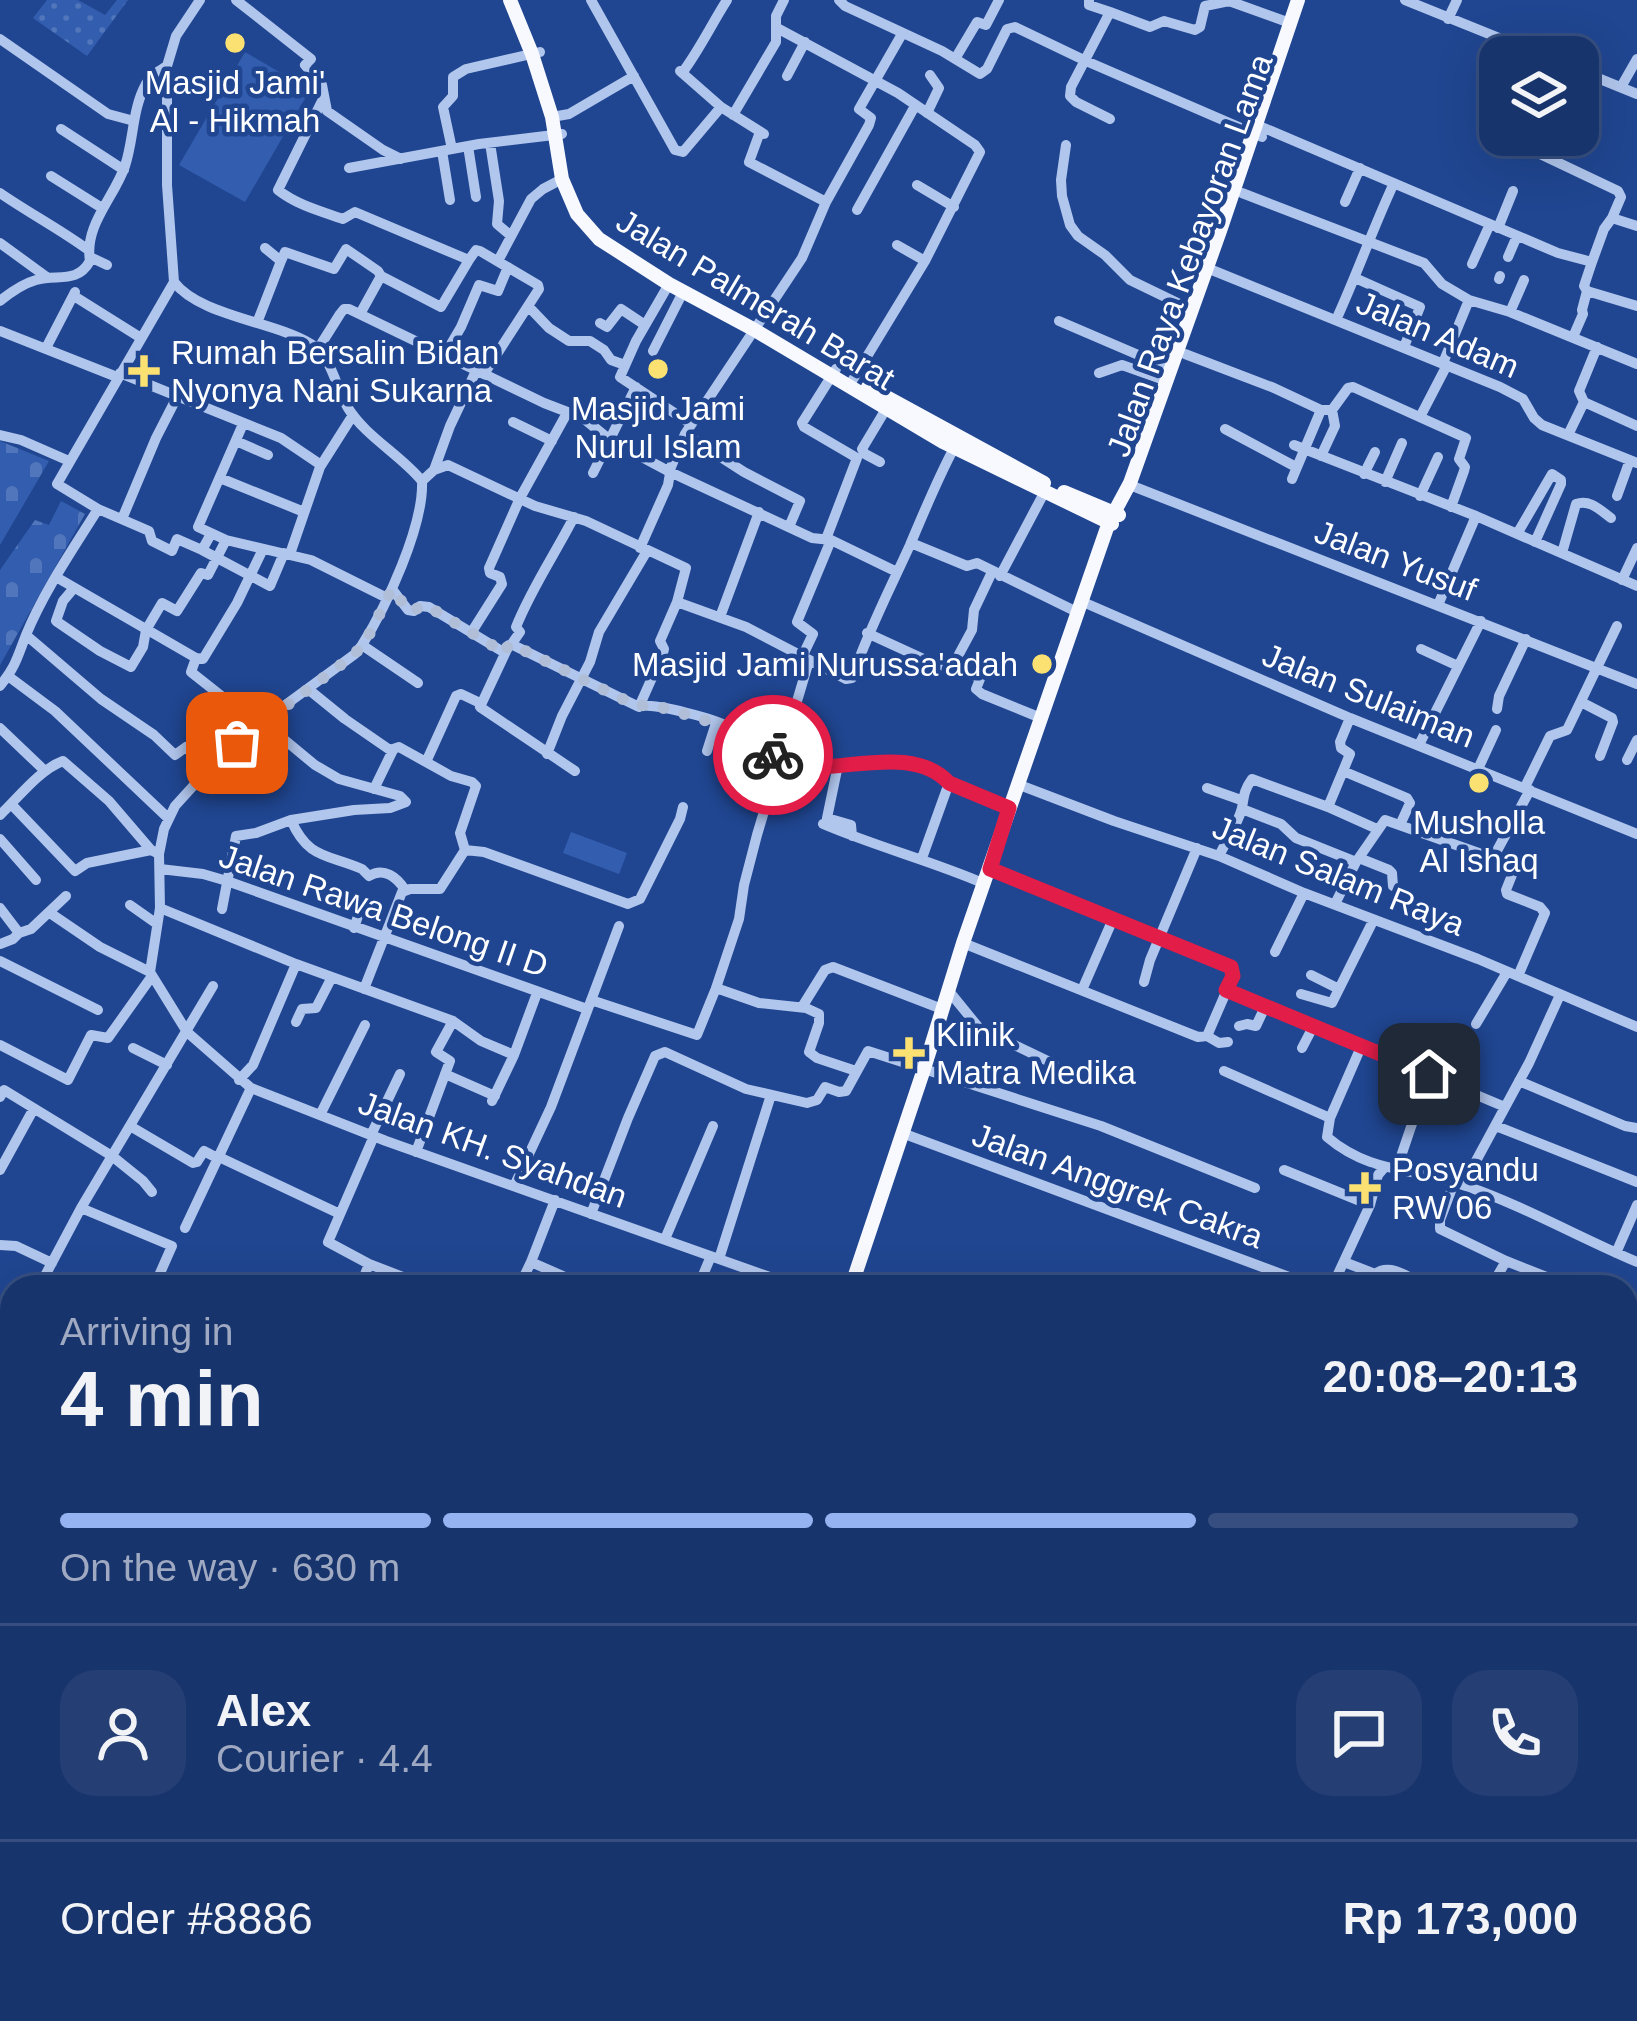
<!DOCTYPE html>
<meta charset="utf-8">
<style>
body{margin:0;font-family:Arial,sans-serif;background:#253f75;color:#f1f3f6;height:100vh;display:flex;flex-direction:column;font-size:45px;white-space:nowrap}
*{box-sizing:border-box;margin:0}
p{font-size:39px;color:#9faac2}
.icon{flex:none;width:66px;height:66px;fill:none;stroke:currentColor;stroke-width:2;stroke-linecap:round;stroke-linejoin:round}
.map{position:relative;flex:1;overflow:hidden}
.panel{position:absolute;left:0px;top:1275px;width:1638px;height:747px;display:flex;flex-direction:column;background:#18346d;border-radius:36px 36px 0 0;box-shadow:0 12px 48px #0002,0 0 0 3px #364f80}
.panel>*{flex:none}
.buttons{position:absolute;left:1479px;top:36px;display:grid;gap:24px}
.buttons a{display:grid;place-items:center;width:120px;height:120px;border-radius:24px;background:#18346d;box-shadow:0 12px 48px #0002,0 0 0 3px #364f80;font-size:60px}
.pin{position:absolute;display:grid;place-items:center;width:102px;height:102px;color:#fff;margin:-51px;border-radius:24px;box-shadow:0 6px 18px #0006}
.courier{position:absolute;display:grid;place-items:center;width:120px;height:120px;margin:-60px;border:9px solid #e11d48;border-radius:50%;background:#fff;color:#222;box-shadow:0 3px 15px #0007}
.summary em{font-style:normal;font-weight:800}
.summary div{display:flex;flex-direction:column-reverse}
.summary{display:flex;align-items:center;justify-content:space-between;height:204px;padding:0 60px}
h1{font-size:78px;font-weight:800;line-height:90px}
.bar{display:grid;grid-template-columns:repeat(4,1fr);gap:18px 12px;align-content:center;height:144px;padding:0 60px}
.bar i{height:15px;border-radius:9px;background:#364f80}
.bar .selected{background:#95b2f1}
.bar p{grid-column:span 4}
.line{display:flex;align-items:center;gap:30px;padding:0 60px;border-top:3px solid #364f80}
.line div{flex:1}
.round{display:grid;place-items:center;flex:none;width:126px;height:126px;border-radius:36px;background:#253f75}
.map>svg:first-child{display:block}
.grass{fill:url(#grass-dots)}
.cemetery{fill:url(#cemetery-stones)}
.pitch{fill:#335eaf}
.lines{fill:none;stroke-linecap:round;stroke-linejoin:round}
.river{stroke:#3b568d;stroke-width:15}
.minor{stroke:#b1c6ed;stroke-width:10}
.major{stroke:#f7f9ff;stroke-width:14}
.done{stroke:#b1bed8;stroke-width:12;stroke-dasharray:0 21.6}
.route{stroke:#e11d48;stroke-width:15}
.poi-dot{fill:#fbe171;stroke:#204691;stroke-width:4.5}
.labels{text-anchor:middle;stroke-width:9;stroke-linejoin:round;paint-order:stroke}
.poi-label{font-size:33px;fill:#fff;stroke:#204691}
.street-label{font-size:33px;fill:#fff;stroke:#204691}
</style>
<div class="map">
<svg width="1637" height="2021" viewBox="0 0 1637 2021">
<defs>
<pattern id="grass-dots" width="8" height="8" patternUnits="userSpaceOnUse" patternTransform="scale(3)"><rect width="8" height="8" fill="#335eaf"/><path d="M2 2h.1M6 6h.1" fill="none" stroke="#5276bb" stroke-width="1.8" stroke-linecap="round"/></pattern>
<pattern id="cemetery-stones" width="16" height="16" patternUnits="userSpaceOnUse" patternTransform="scale(3)"><rect width="16" height="16" fill="#335eaf"/><path d="M2 7V4a2 2 0 0 1 4 0v3zM10 15v-3a2 2 0 0 1 4 0v3z" fill="#5276bb"/></pattern>
</defs>
<rect width="100%" height="100%" fill="#204691"/>
<!-- grass -->
<path class="grass" d="M 47,0 L 78,0 L 105,15 L 117,0 L 128,0 L 87,56 L 33,18 Z"/>
<!-- cemetery -->
<path class="cemetery" d="M 0,441 L 49,461 L 0,545 Z
M 61,501 L 85,514 L 0,665 L 0,570 L 35,520 L 49,525 Z"/>
<!-- pitch -->
<path class="pitch" d="M 245,52 L 310,90 L 245,202 L 179,165 Z
M 571,832 L 627,853 L 619,874 L 563,853 Z"/>
<g class="lines">
<!-- river -->
<path class="river" d="M 1626,1711 L 1637,1707
M 1213,2021 L 1227,2010"/>
<!-- minor -->
<path class="minor" d="M 200,0 L 176,36 L 167,66 L 167,185 L 174,282 C 200,316 273,321 311,344 C 333,358 335,387 348,408 C 366,437 401,455 422,481
M 236,0 L 311,59 L 305,65 L 322,85 L 327,111 L 383,150 L 401,159
M 591,0 L 675,150 L 683,152 L 721,107 L 764,134
M 839,0 L 845,6 L 942,51 L 980,74 L 987,69 L 1007,29 L 1015,27 L 1086,61 L 1262,137
M 1089,0 L 1089,5 L 1110,12 L 1071,87 L 1070,96 L 1076,102 L 1110,119
M 1405,0 L 1546,57
M 1110,12 L 1150,27 L 1164,21 L 1195,30 L 1200,27 L 1205,6 L 1229,1 L 1290,23
M 1448,19 L 1457,0
M 777,28 L 898,93 L 975,145 L 980,152 L 925,261 L 849,386
M 0,39 L 108,114 L 134,121
M 955,59 L 977,22 L 986,25 L 999,0
M 1578,70 L 1637,94
M 680,71 L 721,107
M 682,73 C 700,49 711,25 727,0
M 787,76 L 805,42
M 1621,87 L 1637,59
M 324,97 L 278,190 C 297,205 320,211 343,219 L 355,212 L 469,260 L 476,250 L 480,251 L 538,285 L 539,289 L 484,374
M 1498,112 L 1495,119 L 1500,127
M 927,113 L 939,88 L 930,75
M 733,115 L 776,42 L 776,16 L 784,0
M 552,117 L 569,114 L 634,76
M 1257,125 L 1558,253 L 1592,262 L 1604,229 L 1612,218 L 1637,226
M 61,129 L 124,170
M 760,132 L 749,162 L 826,202
M 1512,135 L 1540,154 L 1618,191 L 1621,197 L 1612,218
M 490,143 L 499,201 L 497,224 L 510,235
M 1066,145 L 1061,180 L 1062,196 L 1070,225 L 1078,236 L 1105,255 L 1130,280 L 1192,310
M 468,146 L 476,197
M 452,149 L 443,107 L 453,96 L 453,77 L 466,69 L 540,52
M 442,151 L 450,200
M 349,168 L 479,144 L 562,134
M 51,176 L 102,208
M 917,185 L 954,207
M 0,193 C 29,213 58,228 87,249
M 1242,193 L 1424,263 L 1442,284 L 1469,300
M 1345,202 L 1360,168
M 857,210 L 915,106
M 1498,228 L 1513,191
M 0,243 L 48,278
M 897,245 L 925,261
M 90,257 L 107,265
M 1508,257 L 1517,236
M 281,261 L 285,252 L 334,269 L 346,249 L 378,271 L 381,276
M 498,261 L 531,199 L 543,189 L 562,179
M 1592,262 L 1584,286 L 1587,291 L 1637,306
M 1472,264 L 1490,224
M 1207,268 L 1500,387 L 1523,399 L 1534,418 L 1542,425 L 1637,463
M 1355,278 L 1420,307 L 1404,347
M 1499,279 L 1500,276
M 174,282 L 57,484 L 98,509 L 149,531 L 152,541 L 172,551 L 177,539 L 202,550 L 211,534
M 669,284 L 636,341 L 620,377 L 691,424
M 74,296 L 141,338
M 0,301 C 11,292 22,284 36,280 C 58,274 77,284 90,261 C 84,225 114,198 125,166 C 134,139 132,109 146,84 C 151,74 158,72 167,66
M 528,306 L 549,328 L 569,341 L 590,341 L 604,350 L 611,360 L 625,365
M 1510,312 L 1524,280
M 360,314 L 381,276 L 441,307 L 469,260
M 1336,320 C 1357,274 1373,228 1394,183
M 1059,321 L 1171,369
M 257,323 L 281,261 L 265,248
M 600,323 L 607,327 L 621,309 L 645,325
M 0,331 L 117,377
M 1573,337 L 1583,314 L 1582,310 L 1587,291
M 46,348 L 75,292
M 318,349 L 340,314 L 344,309 L 349,309 L 544,403 L 583,418 L 610,440 L 670,472 L 812,538 L 831,540 L 897,572
M 653,351 L 683,292
M 1185,354 L 1274,388 L 1321,410 L 1332,410
M 444,356 L 461,327 L 479,285 L 498,291 L 508,267
M 1443,363 L 1469,300 L 1510,312 L 1637,364
M 120,373 L 281,438 L 321,465
M 1099,373 L 1122,365 L 1167,381
M 1584,402 L 1637,426
M 1332,410 L 1348,388 L 1353,387 L 1466,438 L 1459,459 L 1465,467 L 1464,471 L 1451,507
M 1420,417 L 1447,365
M 513,422 L 552,441
M 243,424 L 198,527 L 226,540 L 311,560 L 387,598
M 1225,429 L 1296,467
M 685,434 L 744,472 L 800,501 L 789,527
M 0,435 L 21,440 L 69,461
M 1568,435 L 1584,402 L 1579,391 L 1597,347
M 236,441 L 268,455
M 1294,445 L 1476,516 L 1637,586
M 1321,456 L 1335,426 L 1332,410
M 880,462 L 865,454 L 862,449 L 886,409
M 434,470 L 450,426 L 476,371
M 593,473 L 636,387
M 1364,474 L 1375,452
M 220,478 L 304,512
M 1292,479 L 1321,410
M 422,481 C 424,526 386,607 362,645 L 355,654 L 258,725 L 216,761 L 175,806 L 164,829 L 159,854 L 160,908 L 150,972 L 187,1032 L 251,1088 L 386,1141 L 798,1287
M 422,481 L 434,470 L 448,465 L 535,506 L 586,521 L 686,568 L 677,602 L 660,641 L 664,649 L 663,653 L 639,707
M 1385,482 L 1402,443
M 1135,487 L 1637,684
M 1420,496 L 1438,457
M 1617,496 L 1630,460
M 122,519 L 156,438 L 177,397
M 1517,534 L 1552,474 L 1561,480 L 1561,484 L 1535,542
M 826,539 L 857,458 L 804,427 L 802,423 L 836,369
M 911,543 L 967,566 L 977,563 L 1079,613
M 640,548 L 668,485 L 671,467 L 685,434 L 802,258 L 826,202 L 869,125 L 871,118 L 859,109 L 902,34
M 202,550 L 270,586 L 284,553
M 1562,553 L 1576,504 C 1590,499 1600,510 1611,518
M 290,554 L 320,467 L 353,415
M 1000,576 L 1044,493
M 56,577 L 196,658
M 1622,580 L 1637,548
M 74,588 L 63,601 L 56,621 L 100,651 L 131,667 L 143,647 L 146,630 L 162,603 L 177,611 L 201,573 L 208,575 L 226,540
M 392,589 L 408,610 L 414,611 L 420,606 L 429,607 L 505,653
M 677,602 L 746,627 L 846,679 L 852,678 C 868,631 890,589 910,545 C 924,512 937,480 954,448
M 1083,602 L 1350,718 L 1637,834
M 1438,605 L 1476,516
M 720,617 L 759,512
M 471,633 L 502,584 L 500,577 L 490,573 L 489,568 L 520,498 L 567,413
M 867,633 L 941,667 L 976,676 L 980,679 L 976,689 L 982,694 L 1041,718
M 26,635 L 101,699 L 154,735 L 175,755 L 186,747 L 209,768
M 362,645 L 418,683
M 511,645 L 520,632 L 516,627 C 531,589 555,554 574,517
M 1421,649 L 1458,666
M 802,657 L 813,634 L 797,622 L 831,540
M 196,658 L 203,659 L 237,603 L 263,549
M 196,658 L 191,672 L 258,725
M 951,669 L 972,630 L 974,610 L 992,572
M 8,676 L 55,711 L 168,818
M 0,686 C 16,666 17,658 26,635 C 44,591 73,549 98,509
M 308,689 L 345,719 L 390,750 L 399,747 L 451,776 L 472,782 L 476,786 L 460,833 L 465,850 L 440,889 L 410,889 L 402,892 L 364,989
M 1581,702 L 1612,718 L 1613,722 L 1600,756
M 1497,709 L 1499,696 L 1526,639
M 1350,718 L 1340,742 L 1341,748 L 1350,754 L 1343,771 L 1407,798 L 1410,803 L 1400,825
M 0,728 L 45,771
M 1419,745 L 1481,621
M 707,751 L 716,723
M 547,754 L 562,716 L 590,662 L 599,632 L 647,551
M 1627,760 L 1637,740
M 426,762 L 456,696 L 461,694 L 480,703
M 838,765 L 827,818 L 851,825 L 852,836
M 1478,769 L 1496,730
M 575,771 L 480,707 L 509,645 L 513,645 L 637,706 C 654,703 720,719 734,730 C 739,734 741,741 746,744 C 759,754 791,762 807,766 C 851,776 913,742 949,783 L 1009,808
M 1017,784 L 1114,821 L 1219,856 L 1304,893 L 1478,959 L 1637,1027
M 1525,787 L 1550,736 L 1567,730 L 1617,626
M 1207,788 L 1241,800
M 374,789 L 393,750
M 11,804 L 75,871 L 87,863 L 151,850
M 1328,807 L 1343,771
M 1242,809 L 1281,824 L 1296,838 L 1356,862
M 0,815 C 19,797 39,770 63,761 L 109,801 L 151,850 L 159,854
M 291,820 C 308,859 327,854 362,869 L 369,876 C 384,867 397,877 405,890
M 823,824 C 877,847 932,861 985,884
M 0,839 L 36,880
M 465,850 L 484,852 L 628,904
M 1219,856 C 1226,841 1238,824 1242,808 C 1244,796 1244,790 1252,779 L 1328,807 L 1377,829
M 922,858 L 949,783
M 1359,858 L 1389,870 L 1392,873 L 1393,886
M 160,869 L 203,874 L 227,881 L 587,1009
M 628,904 L 640,899 L 680,819 L 683,807
M 1335,904 L 1356,862 L 1385,820 L 1493,858
M 130,905 L 157,924
M 0,908 L 19,933 L 13,939 L 0,944
M 160,908 L 296,964 L 453,1021 L 481,1041 L 514,1055
M 222,909 L 236,836 L 256,833 L 291,820 L 354,810 L 390,808 L 406,802 L 400,796 L 339,779 L 315,765 L 263,722
M 50,913 L 100,947 L 150,972
M 354,928 L 363,901
M 19,933 L 31,929 L 66,896
M 963,943 L 1198,1037 L 1207,1036 L 1233,976 L 1230,967 L 990,869
M 1275,952 L 1304,893
M 0,961 L 98,1010
M 1311,975 L 1339,989
M 1518,976 L 1545,913 L 1540,907 L 1507,894 L 1506,890 L 1514,870 L 1493,858 L 1530,790
M 1144,982 L 1150,960 L 1197,848
M 716,988 L 759,1003 L 806,1008 L 819,1014 L 819,1023 L 809,1052 L 817,1058 L 856,1071
M 948,990 L 979,1028 L 1054,1064
M 1082,990 L 1113,919
M 1227,990 L 1505,1107
M 1301,994 L 1332,1003 L 1373,921
M 591,1000 L 697,1035 L 716,988 L 739,919 L 744,885 L 757,835 L 809,661
M 802,1007 L 825,970 L 833,967 L 942,1009
M 296,1022 L 302,1009 L 316,1008 L 332,977
M 1476,1024 L 1507,972
M 1239,1026 L 1247,1024 L 1256,1026 L 1265,1007
M 1207,1036 L 1219,1043 L 1228,1042
M 0,1045 L 68,1080 L 91,1035 L 108,1038 L 152,976
M 1361,1047 L 1330,1118 L 1327,1137 C 1372,1175 1414,1167 1466,1186 C 1524,1206 1580,1238 1637,1262
M 133,1048 L 167,1065
M 1302,1048 L 1313,1027
M 1224,1071 L 1330,1118
M 445,1074 L 495,1096
M 239,1080 L 253,1065 L 296,964
M 1519,1081 L 1625,1126 L 1637,1128
M 0,1097 L 4,1090 L 112,1156 L 143,1181 L 152,1192
M 492,1101 L 514,1055 L 537,993
M 320,1115 L 365,1025
M 130,1126 L 193,1163 L 197,1162 L 204,1151 L 219,1159
M 1496,1126 L 1637,1182
M 902,1133 L 1316,1287
M 371,1135 L 400,1074
M 374,1136 L 328,1242 L 369,1264 L 429,1287
M 416,1152 L 450,1061 L 436,1052 L 453,1021
M 219,1157 L 340,1214
M 1397,1168 L 1429,1074
M 0,1170 L 33,1110
M 1284,1170 L 1370,1205
M 1454,1183 L 1440,1220 L 1440,1229 L 1506,1261 L 1572,1287
M 1463,1185 L 1529,1063 L 1560,995
M 514,1186 L 551,1107 L 619,926
M 81,1208 L 172,1246 L 157,1280 L 171,1287
M 591,1214 L 628,1118 L 655,1056 L 665,1052 L 746,1089 L 807,1103 L 817,1100 L 825,1087 L 839,1092 L 846,1091 L 868,1051 L 1101,1126 L 1255,1188
M 185,1228 L 251,1088
M 665,1239 L 713,1126
M 0,1245 L 16,1246 L 52,1263
M 1616,1253 L 1637,1205
M 719,1259 L 771,1095
M 531,1262 L 565,1277 L 577,1287
M 1344,1262 L 1375,1274 C 1391,1262 1411,1279 1427,1287
M 972,1285 L 981,1287
M 39,1287 L 81,1208 L 213,986
M 360,1287 L 369,1264
M 519,1287 L 531,1262 L 555,1200
M 698,1287 L 711,1256
M 1332,1287 L 1370,1205 L 1378,1175 L 1384,1168
M 1491,1287 L 1506,1261
M 1626,1311 L 1637,1316
M 0,1362 L 12,1338
M 1626,1412 L 1637,1417
M 0,1421 L 12,1427
M 12,1486 L 12,1492
M 1626,1496 L 1637,1500
M 2,1535 L 12,1513
M 1626,1553 L 1637,1532
M 1626,1570 L 1637,1575
M 0,1586 L 12,1592
M 0,1650 L 12,1656
M 0,1709 L 12,1714
M 1626,1753 L 1637,1771
M 12,1764 L 6,1778 L 12,1784
M 1626,1793 L 1637,1791
M 0,1861 L 12,1868
M 1626,1991 C 1637,1965 1637,1907 1635,1877 C 1634,1868 1628,1859 1628,1850 C 1627,1840 1632,1830 1637,1824
M 87,2010 L 90,2021
M 282,2010 L 296,2021
M 380,2010 L 394,2021
M 531,2010 L 551,2021
M 770,2010 L 786,2021
M 983,2010 L 1006,2021
M 1092,2010 L 1098,2021
M 1147,2010 L 1152,2021
M 1244,2010 L 1253,2021
M 38,2019 L 44,2021
M 140,2021 L 153,2010
M 204,2021 L 213,2010
M 406,2021 L 415,2010
M 493,2021 L 501,2010
M 886,2021 L 891,2010
M 1027,2021 L 1033,2010
M 1199,2021 L 1212,2010
M 1323,2021 L 1328,2010
M 1453,2021 L 1455,2010
M 1609,2021 L 1615,2010"/>
<!-- major -->
<path class="major" d="M 510,0 L 532,54 L 552,117 L 562,179 L 577,214 L 599,239 L 669,284 L 753,329 L 943,442 L 1112,524
M 868,387 L 1044,483
M 1064,492 L 1119,515
M 851,1287 L 924,1069 L 963,943 L 1109,522 L 1130,483 L 1220,231 L 1298,0
M 582,2021 L 587,2010"/>
</g>
<g class="lines">
<!-- done -->
<path class="done" d="M 237,743 L 355,654 L 370,633 L 392,589 L 408,610 L 414,611 L 420,606 L 429,607 L 505,653 L 508,645 L 513,645 L 637,706 L 650,704 L 728,727 L 747,745 L 773,755"/>
<!-- route -->
<path class="route" d="M 773,755 C 787,761 804,767 819,767 C 860,766 918,749 949,783 L 1009,808 L 990,869 L 1231,967 L 1233,976 L 1226,990 L 1429,1074"/>
</g>
<!-- markers -->
<g class="poi-dot">
<circle cx="235" cy="43" r="12"/>
<circle cx="658" cy="369" r="12"/>
<path d="M138 353h12v12h12v12h-12v12h-12v-12h-12v-12h12z"/>
<circle cx="1042" cy="664" r="12"/>
<circle cx="1479" cy="783" r="12"/>
<path d="M903 1035h12v12h12v12h-12v12h-12v-12h-12v-12h12z"/>
<path d="M1359 1170h12v12h12v12h-12v12h-12v-12h-12v-12h12z"/>
</g>
<g class="labels">
<!-- poi labels -->
<g class="poi-label">
<text x="235" y="94">Masjid Jami'<tspan x="235" dy="38">Al - Hikmah</tspan></text>
<text x="171" y="364" text-anchor="start">Rumah Bersalin Bidan<tspan x="171" dy="38">Nyonya Nani Sukarna</tspan></text>
<text x="658" y="420">Masjid Jami<tspan x="658" dy="38">Nurul Islam</tspan></text>
<text x="1018" y="676" text-anchor="end">Masjid Jami Nurussa'adah</text>
<text x="1479" y="834">Musholla<tspan x="1479" dy="38">Al Ishaq</tspan></text>
<text x="936" y="1046" text-anchor="start">Klinik<tspan x="936" dy="38">Matra Medika</tspan></text>
<text x="1392" y="1181" text-anchor="start">Posyandu<tspan x="1392" dy="38">RW 06</tspan></text>
</g>
<!-- street labels -->
<g class="street-label">
<text transform="translate(1189 255) rotate(-70)" y="12">Jalan Raya Kebayoran Lama</text>
<text transform="translate(756 299) rotate(31)" y="12">Jalan Palmerah Barat</text>
<text transform="translate(1438 334) rotate(23)" y="12">Jalan Adam</text>
<text transform="translate(1396 560) rotate(21)" y="12">Jalan Yusuf</text>
<text transform="translate(1369 695) rotate(22)" y="12">Jalan Sulaiman</text>
<text transform="translate(1339 875) rotate(22)" y="12">Jalan Salam Raya</text>
<text transform="translate(384 910) rotate(19)" y="12">Jalan Rawa Belong II D</text>
<text transform="translate(493 1149) rotate(20)" y="12">Jalan KH. Syahdan</text>
<text transform="translate(1118 1185) rotate(20)" y="12">Jalan Anggrek Cakra</text>
</g>
</g>
</svg>
<div class="buttons">
<a><svg class="icon" aria-label="layers" viewBox="0 0 24 24"><path d="M12 4l9 5-9 5-9-5zM3 14l9 5 9-5"/></svg></a>
</div>
<div class="pin" style="left:237px;top:743px;background:#ea580c"><svg class="icon" aria-label="bag" viewBox="0 0 24 24"><path d="M5 8h14l-1 12H6zM9 8a3 3 0 0 1 6 0"/></svg></div>
<div class="pin" style="left:1429px;top:1074px;background:#1f2937"><svg class="icon" aria-label="home" viewBox="0 0 24 24"><path d="M3 11l9-7 9 7M6 9v11h12V9"/></svg></div>
<div class="courier" style="left:773px;top:755px"><svg class="icon" aria-label="bike" viewBox="0 0 24 24"><circle cx="6" cy="16" r="4"/><circle cx="18" cy="16" r="4"/><path d="M6 16l4-8h5l3 8M10 8l3 8H6M13 5h3"/></svg></div>
<section class="panel">
<div class="summary"><div><h1>4 min</h1><p>Arriving in</p></div><em>20:08–20:13</em></div>
<div class="bar"><i class="selected"></i><i class="selected"></i><i class="selected"></i><i></i><p>On the way · 630 m</p></div>
<div class="line" style="height:216px"><a class="round"><svg class="icon" aria-label="person" viewBox="0 0 24 24"><circle cx="12" cy="8" r="4"/><path d="M4 21q1-7 8-7t8 7"/></svg></a><div><b>Alex</b><p>Courier · 4.4</p></div><a class="round"><svg class="icon" aria-label="chat" viewBox="0 0 24 24"><path d="M4 5h16v11H9l-5 4z"/></svg></a><a class="round"><svg class="icon" aria-label="phone" viewBox="0 0 24 24"><path d="M5 4h4l2 5-3 2q2 4 5 5l2-3 5 2v4C11 20 4 13 5 4z"/></svg></a></div>
<div class="line" style="height:156px"><div>Order #8886</div><b>Rp 173,000</b></div>
</section>
</div>
